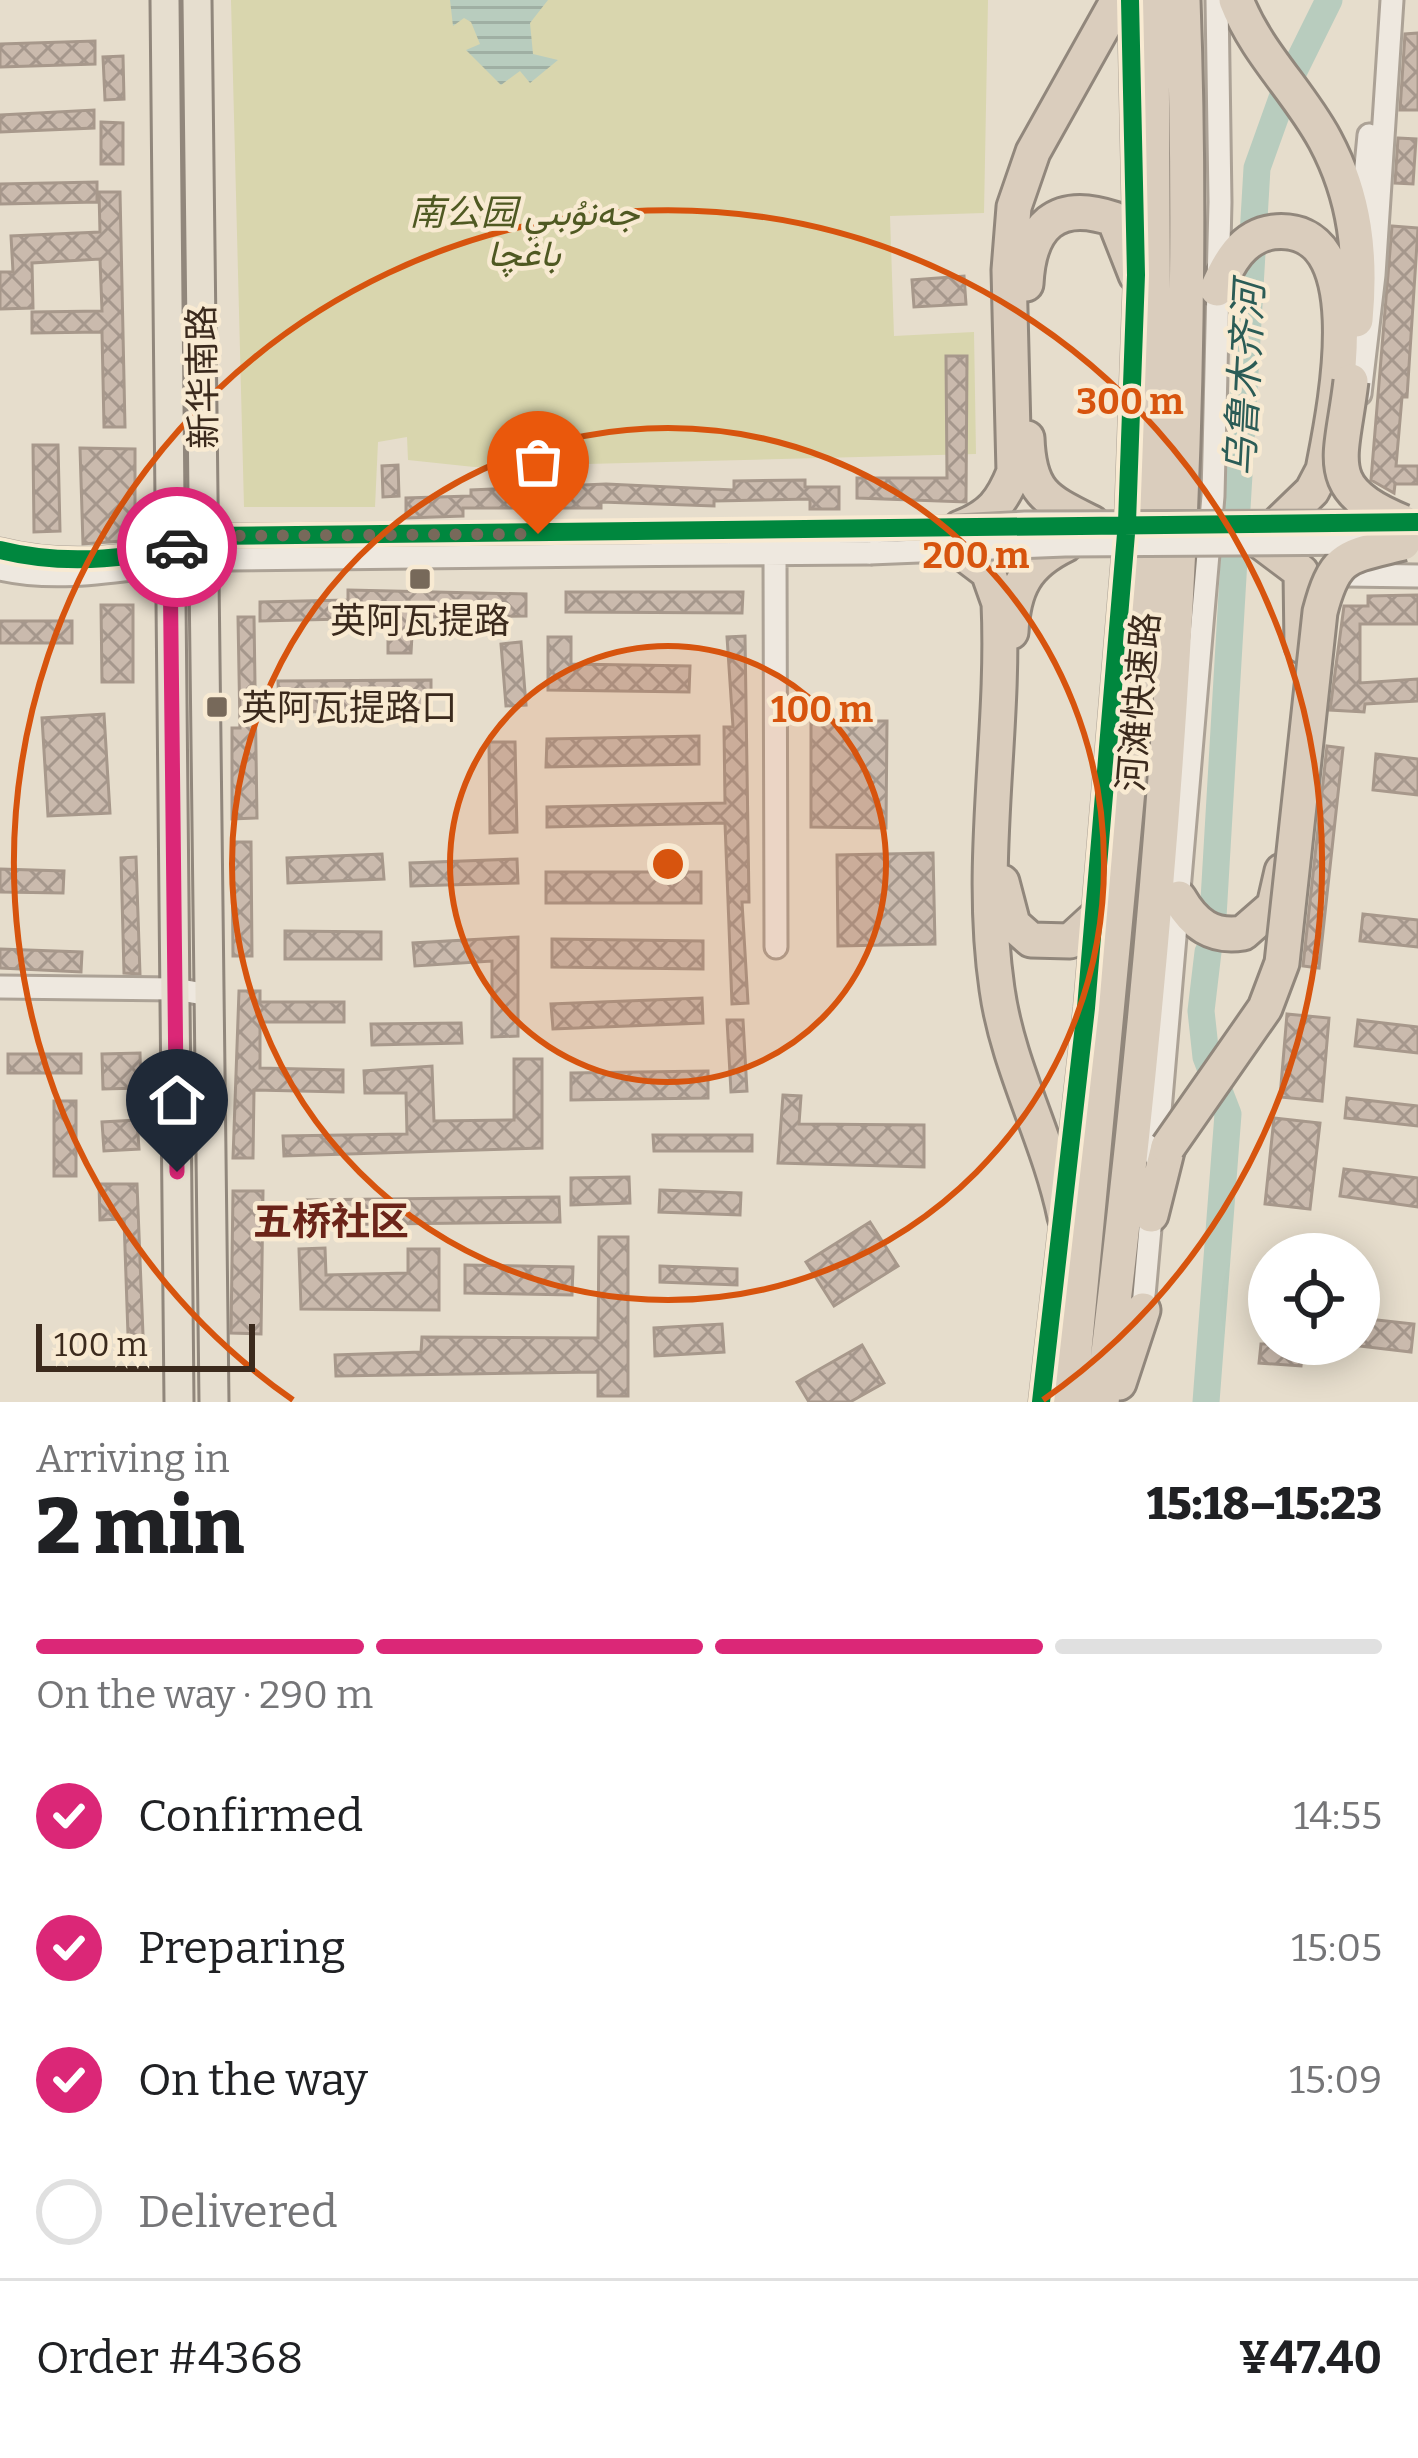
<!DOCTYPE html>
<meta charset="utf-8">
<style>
body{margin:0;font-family:Bitter,Vazirmatn,"Noto Sans SC",serif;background:#f2f2f2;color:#202124;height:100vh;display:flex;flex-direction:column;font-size:45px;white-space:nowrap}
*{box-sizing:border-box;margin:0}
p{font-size:39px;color:#757577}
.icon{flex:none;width:66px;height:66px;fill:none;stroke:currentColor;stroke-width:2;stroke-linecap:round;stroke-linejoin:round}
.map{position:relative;height:1402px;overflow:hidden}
.panel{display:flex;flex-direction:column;background:#fff;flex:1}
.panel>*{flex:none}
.controls{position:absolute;left:1248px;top:1233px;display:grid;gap:24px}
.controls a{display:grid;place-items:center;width:132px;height:132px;border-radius:50%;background:#fff;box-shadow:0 6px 30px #0003;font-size:60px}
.scale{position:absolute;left:36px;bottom:30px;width:219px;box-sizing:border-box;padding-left:12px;border:6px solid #3b2a1d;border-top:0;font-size:33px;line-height:42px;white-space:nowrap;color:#3b2a1d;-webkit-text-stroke:9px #f8ead2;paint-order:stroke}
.pin{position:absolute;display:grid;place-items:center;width:102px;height:102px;color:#fff;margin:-123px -51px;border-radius:50% 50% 50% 0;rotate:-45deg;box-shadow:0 0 12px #0007}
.pin .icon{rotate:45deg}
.courier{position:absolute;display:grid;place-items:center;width:120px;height:120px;margin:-60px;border:9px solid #db2777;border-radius:50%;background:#fff;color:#222;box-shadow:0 3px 15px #0007}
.head em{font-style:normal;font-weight:800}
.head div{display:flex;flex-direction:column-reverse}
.head{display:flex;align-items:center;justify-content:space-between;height:204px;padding:0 36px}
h1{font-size:78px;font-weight:800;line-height:90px}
.bar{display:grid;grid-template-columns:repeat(4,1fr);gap:18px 12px;align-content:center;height:144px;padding:0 36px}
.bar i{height:15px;border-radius:9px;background:#e0e0e0}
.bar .active{background:#db2777}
.bar p{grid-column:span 4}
.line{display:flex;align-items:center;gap:30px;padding:0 36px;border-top:3px solid #e0e0e0}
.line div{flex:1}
ol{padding:0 36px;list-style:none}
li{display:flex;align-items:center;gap:36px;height:132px}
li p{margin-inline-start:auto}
li .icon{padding:12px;border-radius:50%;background:#db2777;color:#fff;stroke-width:4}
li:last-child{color:#757577}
li i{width:66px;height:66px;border:6px solid #e0e0e0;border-radius:50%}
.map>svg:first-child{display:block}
.green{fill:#d9d6ae}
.water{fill:url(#water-rules)}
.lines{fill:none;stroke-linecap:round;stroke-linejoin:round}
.river{stroke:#b8ccbe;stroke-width:27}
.building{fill:url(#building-cross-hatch);stroke:#a7988b;stroke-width:3}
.minor-casing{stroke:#aca296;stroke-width:27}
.major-casing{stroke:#91877c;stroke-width:33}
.highway-casing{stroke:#91877c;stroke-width:39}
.minor{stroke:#eee8df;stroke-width:21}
.major{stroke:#e6decf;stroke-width:27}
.highway{stroke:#dacdbd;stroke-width:33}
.minor-bridge-casing{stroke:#aca296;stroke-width:27;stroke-linecap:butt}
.highway-bridge-casing{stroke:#91877c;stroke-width:39;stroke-linecap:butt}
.minor-bridge{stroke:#eee8df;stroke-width:21}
.highway-bridge{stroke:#dacdbd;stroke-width:33}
.cycleway-casing{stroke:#f8ead2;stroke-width:26}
.cycleway{stroke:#00873e;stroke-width:18}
.done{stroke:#77695a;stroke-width:12;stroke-dasharray:0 21.6}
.route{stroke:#db2777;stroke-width:15}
.ring{fill:none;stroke:#d7540e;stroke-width:6}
.poi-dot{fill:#77695a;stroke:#f8ead2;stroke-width:4.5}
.labels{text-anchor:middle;stroke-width:9;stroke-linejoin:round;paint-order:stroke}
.park-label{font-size:36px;font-style:italic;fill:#4f5922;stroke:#f8ead2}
.street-label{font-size:36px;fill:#3b2a1d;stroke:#f8ead2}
.poi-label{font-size:36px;fill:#3b2a1d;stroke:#f8ead2}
.water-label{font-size:39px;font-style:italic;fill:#2b5c56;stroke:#f8ead2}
.neighbourhood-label{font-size:39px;font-weight:bold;fill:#6b2419;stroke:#f8ead2}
.centre{fill:#d7540e;stroke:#f8ead2;stroke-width:6}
.ring-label{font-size:36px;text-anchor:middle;font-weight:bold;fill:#d7540e;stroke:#f8ead2;stroke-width:9;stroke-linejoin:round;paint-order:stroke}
</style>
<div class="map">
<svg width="1418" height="1402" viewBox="0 0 1418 1402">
<defs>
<pattern id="water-rules" width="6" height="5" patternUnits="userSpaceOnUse" patternTransform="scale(3)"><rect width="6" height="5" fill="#b8ccbe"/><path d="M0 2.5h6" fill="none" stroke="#9fafa3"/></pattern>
<pattern id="building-cross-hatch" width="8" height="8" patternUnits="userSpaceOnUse" patternTransform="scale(3)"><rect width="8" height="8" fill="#cabaad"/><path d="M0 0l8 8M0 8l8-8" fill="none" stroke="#a5978c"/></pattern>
</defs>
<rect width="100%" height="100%" fill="#e6ddcc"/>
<!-- green -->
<path class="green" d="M 231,0 L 988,0 L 984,213 L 890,216 L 894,336 L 974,332 L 976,454 L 474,467 L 408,460 L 407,437 L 378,442 L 375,507 L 244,507 Z"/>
<!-- water -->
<path class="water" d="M 450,0 L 548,0 L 530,23 L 533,54 L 558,60 L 530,83 L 520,71 L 501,85 L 466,50 L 480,44 L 471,22 L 464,18 L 453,26 Z"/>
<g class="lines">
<!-- river -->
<path class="river" d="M 1213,917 L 1257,168 L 1286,87 L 1329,0
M 1206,1402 L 1228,1114 L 1206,1057 L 1201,1011 L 1208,952"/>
</g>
<!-- building -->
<path class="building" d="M 1418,33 L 1418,110 L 1400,110 L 1405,34 Z
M 95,41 L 95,64 L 0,67 L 0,44 Z
M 123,56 L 124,99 L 105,100 L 103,57 Z
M 94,110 L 94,128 L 0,132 L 0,115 Z
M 101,122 L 123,123 L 123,164 L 101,164 Z
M 1398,138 L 1416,139 L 1413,184 L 1395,183 Z
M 97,182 L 97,202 L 0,204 L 0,184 Z
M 99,192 L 120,192 L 125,427 L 104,427 L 102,332 L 32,333 L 32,312 L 102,311 L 100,259 L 32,263 L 33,308 L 0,309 L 0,272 L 13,272 L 11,236 L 100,232 Z
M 1392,226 L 1418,228 L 1407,397 L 1402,397 L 1396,466 L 1418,466 L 1418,484 L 1395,484 L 1394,493 L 1371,480 Z
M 964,276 L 966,304 L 914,307 L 912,280 Z
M 946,356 L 967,356 L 966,502 L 857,498 L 857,478 L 947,478 Z
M 33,445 L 58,445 L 60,531 L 34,532 Z
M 80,448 L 135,449 L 135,540 L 83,544 Z
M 398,465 L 399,496 L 383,497 L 382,466 Z
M 805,480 L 805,487 L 839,487 L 839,509 L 810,509 L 810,499 L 714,501 L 714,506 L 601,502 L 601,508 L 463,508 L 463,516 L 406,518 L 406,498 L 471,496 L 471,490 L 606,484 L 734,490 L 734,481 Z
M 348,590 L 526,594 L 526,616 L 413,617 L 411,653 L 388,653 L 388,618 L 260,621 L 260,602 L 348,600 Z
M 566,592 L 743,592 L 742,613 L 566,612 Z
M 1418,595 L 1418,624 L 1360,624 L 1360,683 L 1418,679 L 1418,701 L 1365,704 L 1364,712 L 1330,710 L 1344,606 L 1368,606 L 1368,596 Z
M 101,605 L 133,605 L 133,682 L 102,682 Z
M 238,617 L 254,617 L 257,818 L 232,819 L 232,728 L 240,728 Z
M 0,621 L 72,621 L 72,643 L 0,643 Z
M 745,636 L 749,902 L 742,902 L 748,1003 L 732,1004 L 725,823 L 547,827 L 547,807 L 725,803 L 724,727 L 733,727 L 727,637 Z
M 548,637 L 571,637 L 571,664 L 690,666 L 689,692 L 548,690 Z
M 521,642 L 526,705 L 506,706 L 501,644 Z
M 431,680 L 431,711 L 279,712 L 278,681 Z
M 104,714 L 110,813 L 48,816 L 42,718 Z
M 811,721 L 887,721 L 886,828 L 811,827 Z
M 699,736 L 699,764 L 546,767 L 547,739 Z
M 489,742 L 515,742 L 517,832 L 490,833 Z
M 1327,746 L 1343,748 L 1319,968 L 1303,966 Z
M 1376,754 L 1418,759 L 1418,795 L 1373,790 Z
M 232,842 L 251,842 L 252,956 L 233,956 Z
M 933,853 L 935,944 L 838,946 L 837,855 Z
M 382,854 L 384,879 L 288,883 L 287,858 Z
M 136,857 L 140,974 L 124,973 L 121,858 Z
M 517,859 L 518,883 L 411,886 L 410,863 Z
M 0,869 L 64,871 L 63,893 L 0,892 Z
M 546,872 L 701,872 L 701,903 L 546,903 Z
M 1363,914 L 1418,920 L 1418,947 L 1360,941 Z
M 285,931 L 381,932 L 381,959 L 285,959 Z
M 518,937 L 518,1036 L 492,1037 L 492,961 L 415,966 L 413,943 Z
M 552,939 L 703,941 L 703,969 L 552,967 Z
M 0,949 L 82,952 L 81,972 L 0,968 Z
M 239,991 L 260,991 L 260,1002 L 344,1002 L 344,1022 L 260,1022 L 260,1068 L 343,1070 L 343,1092 L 254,1090 L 253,1158 L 233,1158 Z
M 702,998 L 703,1023 L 553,1029 L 551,1004 Z
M 1287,1014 L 1329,1018 L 1322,1101 L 1280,1097 Z
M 727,1020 L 743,1020 L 747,1091 L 731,1092 Z
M 1358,1020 L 1418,1027 L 1418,1053 L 1355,1046 Z
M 461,1023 L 462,1043 L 372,1045 L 371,1024 Z
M 140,1053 L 141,1088 L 103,1089 L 102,1054 Z
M 8,1054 L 81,1054 L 81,1073 L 8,1073 Z
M 514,1059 L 542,1059 L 542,1148 L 284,1156 L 283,1136 L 407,1134 L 406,1093 L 365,1093 L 364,1071 L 432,1066 L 434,1121 L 514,1120 Z
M 708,1071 L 708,1098 L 571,1100 L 571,1073 Z
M 783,1095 L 801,1096 L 799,1124 L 924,1125 L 924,1167 L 778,1163 Z
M 1347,1098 L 1418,1106 L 1418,1126 L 1345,1118 Z
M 54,1101 L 76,1101 L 76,1176 L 54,1176 Z
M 1274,1118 L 1320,1123 L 1310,1209 L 1265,1204 Z
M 137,1120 L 139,1149 L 104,1151 L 102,1122 Z
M 653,1135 L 752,1135 L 752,1151 L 654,1151 Z
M 1344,1169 L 1418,1178 L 1418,1207 L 1340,1196 Z
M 629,1177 L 630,1203 L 571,1205 L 571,1178 Z
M 99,1184 L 137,1184 L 143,1335 L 128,1335 L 124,1219 L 100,1220 Z
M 660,1190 L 741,1193 L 740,1215 L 659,1212 Z
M 233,1191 L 263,1191 L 261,1334 L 231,1333 Z
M 559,1197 L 560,1222 L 300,1225 L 299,1200 Z
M 870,1222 L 898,1266 L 834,1306 L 806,1262 Z
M 599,1237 L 628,1237 L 628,1396 L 598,1396 L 598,1372 L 336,1376 L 335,1355 L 421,1352 L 422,1337 L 598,1338 Z
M 325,1248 L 326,1275 L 408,1273 L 408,1249 L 439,1249 L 439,1310 L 301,1309 L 299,1249 Z
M 465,1265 L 573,1267 L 572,1295 L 465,1293 Z
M 660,1266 L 737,1269 L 737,1285 L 660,1282 Z
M 1359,1318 L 1414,1324 L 1411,1352 L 1359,1346 Z
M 722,1324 L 724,1352 L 655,1356 L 654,1328 Z
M 1261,1344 L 1303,1344 L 1301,1366 L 1259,1363 Z
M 862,1345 L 884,1383 L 850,1402 L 809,1402 L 797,1382 Z"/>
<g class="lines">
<!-- minor casing -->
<g class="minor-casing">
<path id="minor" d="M 1361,218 L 1369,135
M 1360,394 L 1374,275 L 1392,0
M 0,550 C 63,566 145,561 204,536 L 871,532
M 775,554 L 776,947
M 1347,557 L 1346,575 L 1418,576
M 0,569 C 74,586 154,561 228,559 C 442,555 656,555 870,553
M 0,987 L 175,989 L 209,995
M 1156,1157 L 1213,496 L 1220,202 L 1217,0
M 1142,1318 L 1152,1206
M 1041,1402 L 1086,1008 L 1127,522 L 1136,275 L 1130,0"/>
</g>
<!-- major casing -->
<g class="major-casing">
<path id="major" d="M 165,0 L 179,1402
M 197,0 L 214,1402"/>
</g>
<!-- highway casing -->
<g class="highway-casing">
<path id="highway" d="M 1236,0 C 1257,54 1298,90 1325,140 C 1356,198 1362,256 1356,320
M 1026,284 C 1029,226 1056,199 1114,219 L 1136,275
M 1217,289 C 1228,264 1242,236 1273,232 C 1375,221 1334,413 1323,470 L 1312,491 L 1280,522
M 1027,438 C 1029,493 1046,500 1092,523
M 960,528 C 991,516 1002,502 1014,472 L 1009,270 L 1014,207 L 1033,152 L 1118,0
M 1261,542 L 1301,572 L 1302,646
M 959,550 L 988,572 L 999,603 C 1005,732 978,860 997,989 C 1008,1068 1049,1139 1065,1217
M 1011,632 C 1013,588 1026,564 1065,545
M 1002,882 L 1013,924 L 1031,940 L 1070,941 L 1094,919
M 1179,898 C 1194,924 1212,938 1243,933 L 1274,906 L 1282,871
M 1151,1215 L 1168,1147
M 1119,1383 L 1143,1310
M 1070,1402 L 1149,568 L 1154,424 L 1152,0
M 1102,1402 C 1159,940 1200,466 1183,0"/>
</g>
<!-- minor -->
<use href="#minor" class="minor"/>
<!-- major -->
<use href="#major" class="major"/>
<!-- highway -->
<use href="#highway" class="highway"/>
<!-- minor-bridge casing -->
<g class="minor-bridge-casing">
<path id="minor-bridge" d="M 871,532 L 1025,523 L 1391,522
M 870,553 L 1065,545 L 1373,543"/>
</g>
<!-- highway-bridge casing -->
<g class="highway-bridge-casing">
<path id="highway-bridge" d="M 1351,381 C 1342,460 1319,488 1403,522
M 1168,1147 L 1265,1008 L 1282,963 L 1320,612 C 1335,554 1347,557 1403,543"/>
</g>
<!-- minor-bridge -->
<use href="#minor-bridge" class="minor-bridge"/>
<!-- highway-bridge -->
<use href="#highway-bridge" class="highway-bridge"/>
<!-- cycleway casing -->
<g class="cycleway-casing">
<path id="cycleway" d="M 0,550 C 63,566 145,561 204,536 L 1418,522
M 1041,1402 L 1086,1008 L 1127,522 L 1136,275 L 1130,0"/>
</g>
<!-- cycleway -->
<use href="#cycleway" class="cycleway"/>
</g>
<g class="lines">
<!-- done -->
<path class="done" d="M 177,547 L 204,536 L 538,534"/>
<!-- route -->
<path class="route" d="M 177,547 L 170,550 L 177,1172"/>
</g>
<!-- distance rings -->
<circle cx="668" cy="864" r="218" fill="#d7540e" fill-opacity=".12"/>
<g class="ring">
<circle cx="668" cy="864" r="218"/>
<circle cx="668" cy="864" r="436"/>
<path d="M293 1400A654 654 0 1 1 1043 1400"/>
</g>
<!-- markers -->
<g class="poi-dot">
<rect x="408" y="567" width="24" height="24" rx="6"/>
<rect x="205" y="695" width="24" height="24" rx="6"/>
</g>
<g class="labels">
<!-- park labels -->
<g class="park-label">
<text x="524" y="225">南公园 جەنۇبىي<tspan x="524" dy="41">باغچا</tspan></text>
</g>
<!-- street labels -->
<g class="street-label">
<text transform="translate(202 377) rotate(-91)" y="13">新华南路</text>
<text transform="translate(1138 702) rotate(-85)" y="13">河滩快速路</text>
</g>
<!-- poi labels -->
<g class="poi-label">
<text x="420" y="633">英阿瓦提路</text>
<text x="241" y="720" text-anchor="start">英阿瓦提路口</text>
</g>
<!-- water labels -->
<g class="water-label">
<text transform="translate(1244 379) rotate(-87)" y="14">乌鲁木齐河</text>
</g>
<!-- neighbourhood labels -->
<g class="neighbourhood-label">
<text x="331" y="1235">五桥社区</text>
</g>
</g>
<circle cx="668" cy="864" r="18" class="centre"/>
<g class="ring-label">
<text x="1130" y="414">300 m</text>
<text x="976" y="568">200 m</text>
<text x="822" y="722">100 m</text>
</g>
</svg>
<div class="controls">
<a><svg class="icon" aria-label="locate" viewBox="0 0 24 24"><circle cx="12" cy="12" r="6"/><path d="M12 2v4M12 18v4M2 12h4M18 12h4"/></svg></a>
</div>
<div class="scale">100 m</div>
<div class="pin" style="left:538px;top:534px;background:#ea580c"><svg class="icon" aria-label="bag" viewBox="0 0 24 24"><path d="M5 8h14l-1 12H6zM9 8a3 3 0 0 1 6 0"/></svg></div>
<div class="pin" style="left:177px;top:1172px;background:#1f2937"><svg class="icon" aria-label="home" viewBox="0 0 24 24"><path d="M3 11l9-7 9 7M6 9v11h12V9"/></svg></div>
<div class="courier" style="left:177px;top:547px"><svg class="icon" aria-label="car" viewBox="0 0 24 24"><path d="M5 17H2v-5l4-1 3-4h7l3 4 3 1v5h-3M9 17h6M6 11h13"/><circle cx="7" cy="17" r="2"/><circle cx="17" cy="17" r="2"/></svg></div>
</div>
<section class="panel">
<div class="head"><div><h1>2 min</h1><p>Arriving in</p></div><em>15:18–15:23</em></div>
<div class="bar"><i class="active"></i><i class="active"></i><i class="active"></i><i></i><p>On the way · 290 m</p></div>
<ol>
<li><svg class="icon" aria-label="check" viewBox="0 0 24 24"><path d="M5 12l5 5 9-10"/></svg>Confirmed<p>14:55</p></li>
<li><svg class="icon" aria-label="check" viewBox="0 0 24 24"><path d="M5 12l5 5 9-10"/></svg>Preparing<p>15:05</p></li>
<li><svg class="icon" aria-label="check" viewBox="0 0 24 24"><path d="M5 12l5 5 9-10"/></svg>On the way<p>15:09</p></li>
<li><i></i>Delivered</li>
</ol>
<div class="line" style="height:156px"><div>Order #4368</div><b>¥47.40</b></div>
</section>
